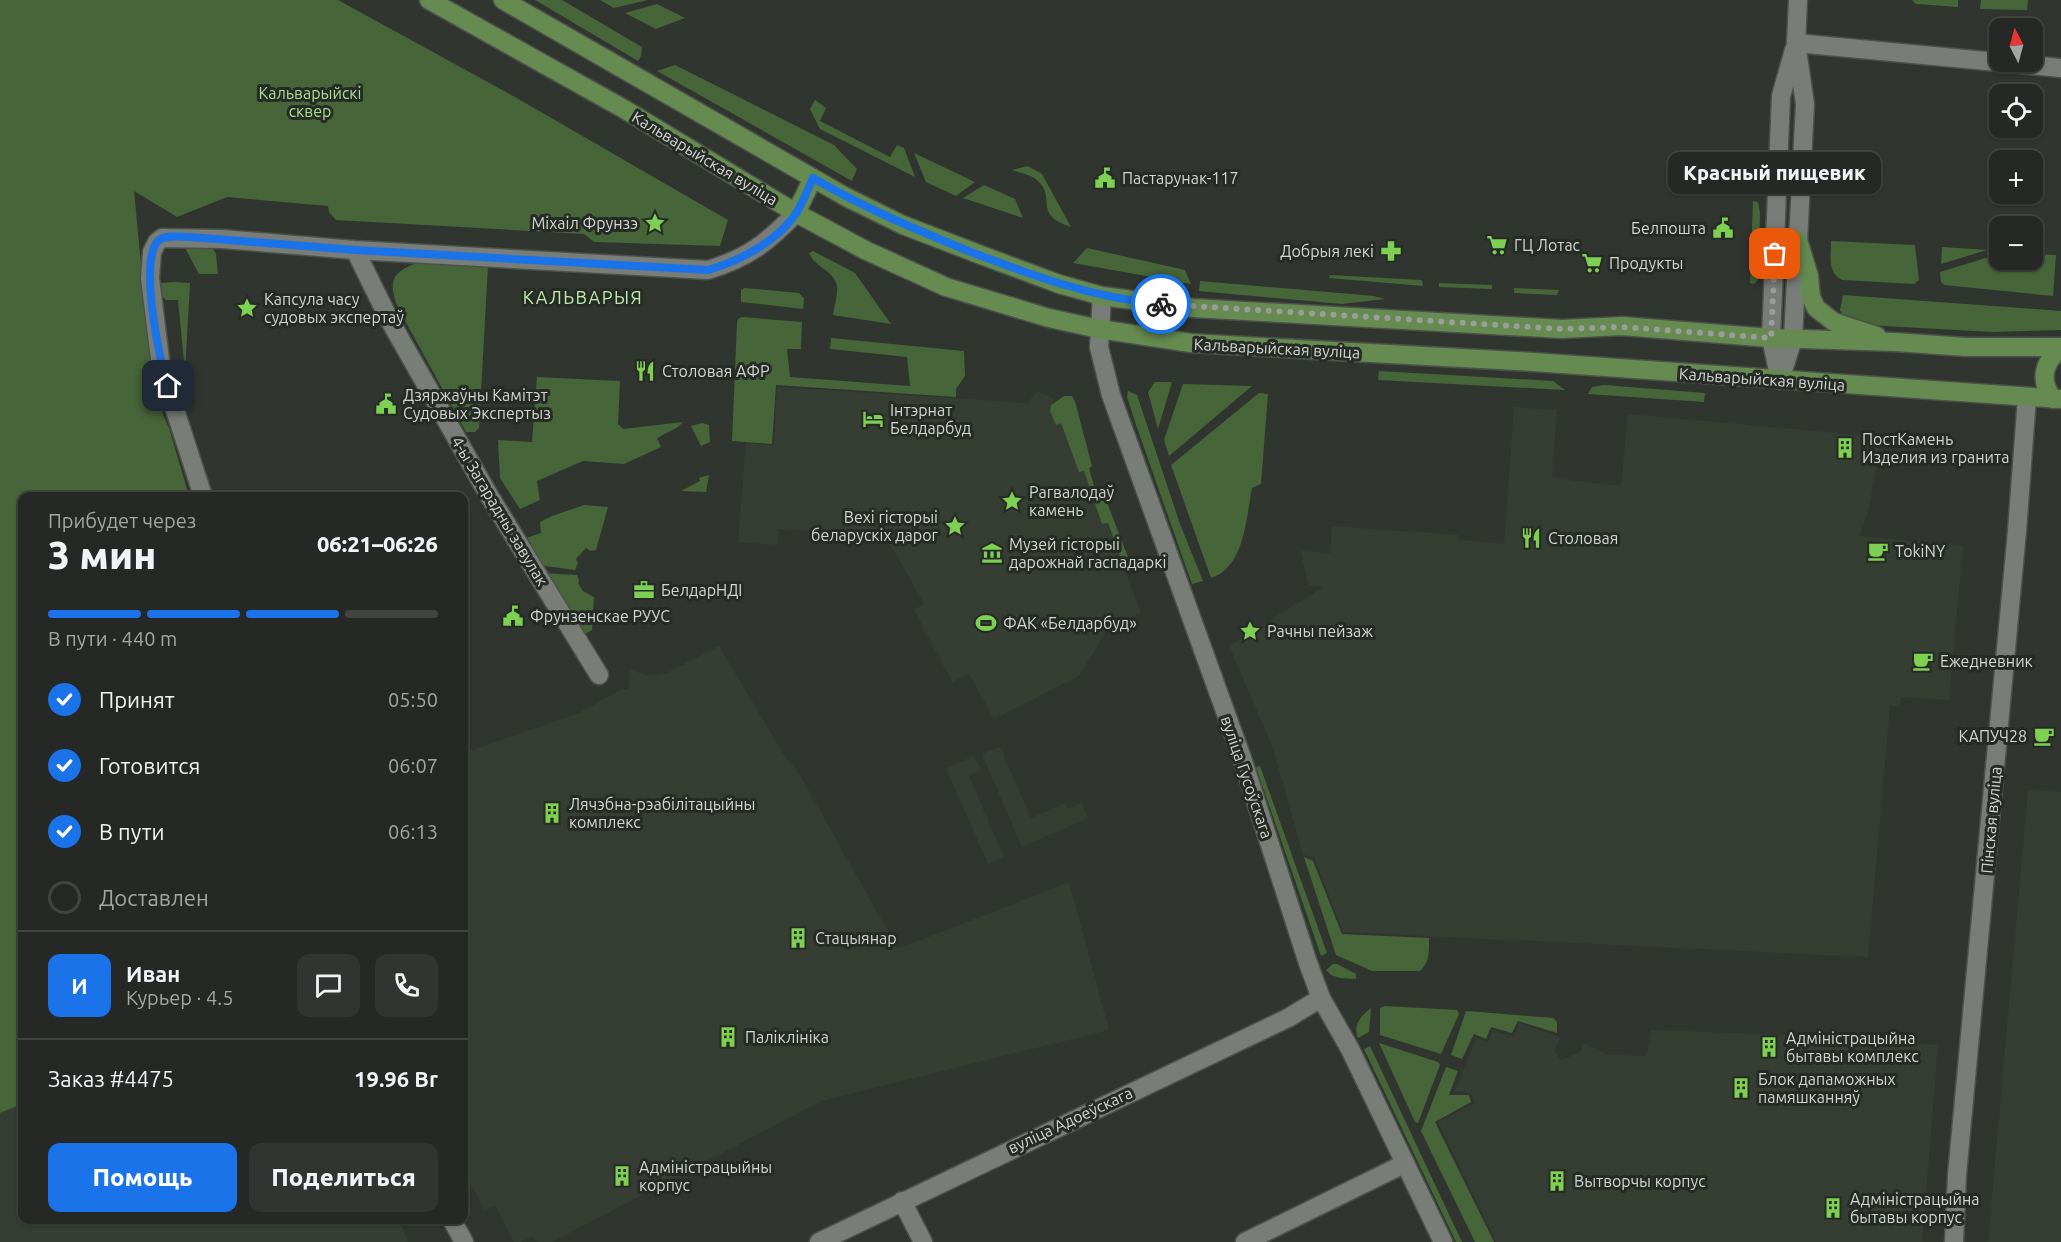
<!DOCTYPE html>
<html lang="ru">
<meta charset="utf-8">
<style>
body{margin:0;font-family:Ubuntu,sans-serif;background:#313431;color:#f1f3f6;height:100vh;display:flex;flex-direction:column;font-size:22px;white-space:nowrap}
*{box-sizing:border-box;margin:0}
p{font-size:20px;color:#a3a6a6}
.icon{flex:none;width:33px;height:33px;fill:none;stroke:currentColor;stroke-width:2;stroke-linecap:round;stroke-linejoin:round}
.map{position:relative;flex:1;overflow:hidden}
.details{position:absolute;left:18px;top:492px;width:450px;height:732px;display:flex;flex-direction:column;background:#252824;border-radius:12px;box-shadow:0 2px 4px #0004,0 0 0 2px #424441}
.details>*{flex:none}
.needle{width:39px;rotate:354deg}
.buttons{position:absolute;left:1989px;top:18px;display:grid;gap:12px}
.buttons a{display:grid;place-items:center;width:54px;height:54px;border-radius:12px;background:#252824;box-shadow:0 2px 4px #0004,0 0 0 2px #424441;font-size:30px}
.pin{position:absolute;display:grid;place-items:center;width:51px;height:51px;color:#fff;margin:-26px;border-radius:12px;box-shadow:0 3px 9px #0006}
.courier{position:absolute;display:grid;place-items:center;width:60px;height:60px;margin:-30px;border:4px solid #1a73e8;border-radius:50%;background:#fff;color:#222;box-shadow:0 2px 8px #0007}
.bubble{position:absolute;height:42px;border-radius:12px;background:#252824;box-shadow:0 2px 4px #0004,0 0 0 2px #424441;font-size:20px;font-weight:800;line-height:42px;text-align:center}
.overview em{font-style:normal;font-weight:800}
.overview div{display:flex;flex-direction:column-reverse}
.overview{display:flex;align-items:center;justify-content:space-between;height:102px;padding:0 30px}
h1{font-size:39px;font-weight:800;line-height:45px}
.bar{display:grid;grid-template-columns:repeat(4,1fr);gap:9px 6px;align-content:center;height:72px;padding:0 30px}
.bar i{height:8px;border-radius:4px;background:#424441}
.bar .selected{background:#1a73e8}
.bar p{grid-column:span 4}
.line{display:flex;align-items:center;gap:15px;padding:0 30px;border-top:2px solid #424441}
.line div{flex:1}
.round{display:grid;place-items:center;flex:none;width:63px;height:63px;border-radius:12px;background:#313431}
ol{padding:0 30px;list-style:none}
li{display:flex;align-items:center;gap:18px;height:66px}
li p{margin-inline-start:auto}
li .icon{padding:6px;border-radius:50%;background:#1a73e8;color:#fff;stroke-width:4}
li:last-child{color:#a3a6a6}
li i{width:33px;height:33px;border:3px solid #424441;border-radius:50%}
.action{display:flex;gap:12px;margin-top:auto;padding:12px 30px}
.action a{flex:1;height:69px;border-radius:12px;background:#1a73e8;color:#fff;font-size:24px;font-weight:800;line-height:69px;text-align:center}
.action a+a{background:#313431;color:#f1f3f6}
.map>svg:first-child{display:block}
.built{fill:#363e33}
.green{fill:#466538}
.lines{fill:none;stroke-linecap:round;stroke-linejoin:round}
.street-casing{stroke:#4d514c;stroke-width:21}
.secondary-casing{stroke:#4d514c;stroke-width:21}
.primary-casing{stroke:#4d514c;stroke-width:21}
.street{stroke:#797d77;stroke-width:18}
.secondary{stroke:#797d77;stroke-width:18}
.primary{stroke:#658b50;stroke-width:18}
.done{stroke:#9a9d99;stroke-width:6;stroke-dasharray:0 10.8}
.route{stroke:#1a73e8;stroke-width:8}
.labels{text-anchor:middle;stroke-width:6;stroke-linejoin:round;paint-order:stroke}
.park-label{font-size:16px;fill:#a9df90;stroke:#272b26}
.street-label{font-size:16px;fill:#d2d5d1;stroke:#272b26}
.poi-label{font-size:16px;fill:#d2d5d1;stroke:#272b26;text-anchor:start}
.neighbourhood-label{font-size:18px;letter-spacing:1.5px;fill:#bdeba9;stroke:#272b26}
</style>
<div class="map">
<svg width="2061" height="1242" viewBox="0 0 2061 1242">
<rect width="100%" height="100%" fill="#313530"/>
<!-- built -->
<path class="built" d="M 777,387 L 1028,403 L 1037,391 L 1054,398 L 1050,411 L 1056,424 L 1061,423 L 1079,471 L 1084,470 L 1102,524 L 1107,523 L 1141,613 L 1109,627 L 1079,676 L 994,719 L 969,674 L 952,682 L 914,610 L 924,604 L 894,550 L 883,539 L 865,534 L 779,529 L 777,545 L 738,542 L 746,443 L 774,445 Z
M 1514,407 L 1557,410 L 1552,478 L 1621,486 L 1628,414 L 1881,437 L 1869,509 L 1859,536 L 1963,546 L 1949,700 L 1901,697 L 1900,706 L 1890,706 L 1868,957 L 1343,932 L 1314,857 L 1303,855 L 1273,748 L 1229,646 L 1323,587 L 1308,585 L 1301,551 L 1330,553 L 1332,526 L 1458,535 L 1458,540 L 1504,544 Z
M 719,646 L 784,755 L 801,777 L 898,949 L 1069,882 L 1109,1030 L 821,1101 L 552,1242 L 537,1242 L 533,1236 L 521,1242 L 514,1242 L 495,1205 L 484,1210 L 464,1171 L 464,753 L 579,713 L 622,689 L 628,689 L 630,670 L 650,676 L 667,673 Z
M 1000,747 L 1031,818 L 1066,803 L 1068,809 L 1082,803 L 1088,818 L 1022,847 L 982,754 Z
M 974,756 L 981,770 L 969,776 L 1004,857 L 988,864 L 946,768 Z
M 2028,790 L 2061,792 L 2061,1242 L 1988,1242 Z
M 1519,1023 L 1560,1037 L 1555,1051 L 1561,1061 L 1581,1051 L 1584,1044 L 1609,1055 L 1647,1056 L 1651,1030 L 1816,1036 L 1837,1041 L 1938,1045 L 1922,1242 L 1496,1242 L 1438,1122 L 1475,1103 L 1471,1093 L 1455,1091 L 1476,1038 L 1488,1042 L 1493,1030 L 1514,1037 Z
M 22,1104 L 22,1220 L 400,1220 L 408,1242 L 0,1242 L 0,1113 Z"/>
<!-- green -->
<path class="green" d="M 0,0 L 338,0 L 515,97 L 728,220 L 720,246 L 594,242 L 584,234 L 336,220 L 329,212 L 328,206 L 227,197 L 177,217 L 134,191 L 148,338 L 163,415 L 169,428 L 189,496 L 22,496 L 22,1104 L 0,1113 Z
M 535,0 L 562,0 L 642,47 L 641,56 L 638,61 Z
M 600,0 L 648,0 L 614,8 Z
M 1912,0 L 1958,0 L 1958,7 L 1916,4 Z
M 1981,0 L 2028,0 L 2027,10 L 1980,9 Z
M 657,4 L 685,18 L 656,29 L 625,13 Z
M 675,65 L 834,145 L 857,169 L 852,181 L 657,71 Z
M 815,100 L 826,108 L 820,121 L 890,157 L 897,145 L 904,148 L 915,177 L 820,129 L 810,109 Z
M 914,153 L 975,182 L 956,196 L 926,182 Z
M 1028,166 L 1042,174 L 1071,227 C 1032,214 1057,199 1038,181 C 1032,175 1020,173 1012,170 Z
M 984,185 L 1015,199 L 1023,218 L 963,198 Z
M 1753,201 L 1758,202 L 1760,213 L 1758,280 L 1754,284 L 1750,283 Z
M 1831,241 L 1915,245 L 1919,280 L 1914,284 L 1842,280 C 1827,272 1831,256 1831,241 Z
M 184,246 L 213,249 L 216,254 L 218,274 L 199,274 Z
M 1942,247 L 1987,250 L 1941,264 Z
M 1087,248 L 1185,270 L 1191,284 L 1073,263 Z
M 813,251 L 855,273 L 891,324 L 833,315 C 834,307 838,295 837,286 C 834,270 814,267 809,253 Z
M 1999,254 L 2000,260 L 2032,260 L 2033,254 L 2056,255 L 2053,296 L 1944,285 L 1941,282 L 1940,272 Z
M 417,263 L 488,266 L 479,428 L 475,432 L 466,432 L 398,308 C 388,283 391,272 417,263 Z
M 1330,275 L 1422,280 L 1423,286 L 1329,278 Z
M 1200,281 L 1374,296 L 1385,299 L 1342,304 L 1199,291 Z
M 175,282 L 190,283 L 185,372 L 178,300 L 166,300 L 161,295 L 161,283 Z
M 1439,283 L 1492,285 L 1492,289 L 1439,287 Z
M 745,288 L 799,293 L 804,298 L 803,309 L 741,302 L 741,290 Z
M 1514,288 L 1559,290 L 1557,295 L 1514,293 Z
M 1843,295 L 2061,311 L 2061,330 L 1992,332 L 1866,325 L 1845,318 L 1840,310 Z
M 742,317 L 802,322 L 801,349 L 787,349 L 790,377 L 910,386 L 907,357 L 830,349 L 831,338 L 964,351 L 965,376 L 956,389 L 956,397 L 776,385 L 772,444 L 732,441 L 737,323 L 738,319 Z
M 1379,371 L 1553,381 L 1565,390 L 1378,380 Z
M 537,377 L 620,381 L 618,424 L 623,429 L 683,422 L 678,427 L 657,438 L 661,447 L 624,464 L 583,461 L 537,481 L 540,500 L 520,509 L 500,478 L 498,440 L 532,442 Z
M 1155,382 L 1172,382 L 1158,429 L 1148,392 Z
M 1183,384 L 1252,386 L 1169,456 L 1164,440 Z
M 1604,385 L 1705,393 L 1704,402 L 1588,394 L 1592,387 Z
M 1128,391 L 1137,395 L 1180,524 L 1203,581 L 1192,584 L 1135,422 L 1127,397 Z
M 1259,393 L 1268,394 L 1261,484 L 1252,488 C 1246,518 1245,567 1211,578 L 1171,465 Z
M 1064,396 L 1072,396 L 1075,401 L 1092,466 L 1089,468 L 1096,494 L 1103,492 L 1131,565 L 1124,568 L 1108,523 L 1102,524 L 1084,471 L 1079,472 L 1061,423 L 1056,425 L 1050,411 L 1051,405 Z
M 702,423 L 709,425 L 710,442 L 701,446 L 691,426 Z
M 709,475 L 706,492 L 681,491 L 700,481 L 699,478 Z
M 584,505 L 608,507 L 596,550 L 590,551 L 586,548 L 576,559 L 578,563 L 575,570 L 538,565 L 523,539 L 541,533 L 540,522 L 552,516 Z
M 542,573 L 577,575 L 579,580 L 578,583 L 583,591 L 594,597 L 592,630 L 583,635 Z
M 1260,766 L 1327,953 L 1321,956 L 1256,767 Z
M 1304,857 L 1313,861 L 1342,934 L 1429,938 C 1429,950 1430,962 1420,971 L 1372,971 L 1336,955 Z
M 1333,964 L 1337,964 L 1356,974 L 1356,979 L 1340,978 L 1331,975 L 1326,970 Z
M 1385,1006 L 1457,1010 L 1459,1014 L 1441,1054 L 1380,1035 L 1380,1008 Z
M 1371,1008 L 1369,1032 L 1358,1038 C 1352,1025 1362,1015 1371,1008 Z
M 1466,1011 L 1553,1018 L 1557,1022 L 1557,1033 L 1518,1021 L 1512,1033 L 1491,1027 L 1486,1039 L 1474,1034 L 1462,1059 L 1451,1055 Z
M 1379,1043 L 1438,1062 L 1440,1065 L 1418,1123 L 1415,1122 Z
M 1370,1046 L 1462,1242 L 1456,1242 L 1364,1049 Z
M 1446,1067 L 1458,1071 L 1449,1095 L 1469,1095 L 1471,1102 L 1435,1122 L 1494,1242 L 1475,1242 L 1421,1131 Z"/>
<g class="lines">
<!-- street casing -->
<g class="street-casing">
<path id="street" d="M 1796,43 L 2061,68
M 355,250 L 390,321 L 487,492 L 599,675
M 203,496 L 161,367 L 150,278 L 152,252 L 157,242 L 162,238 L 222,239 L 355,250 L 708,270 C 748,258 768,242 796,213
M 902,1201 L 923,1242
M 452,1220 L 464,1242
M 819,1242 L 1288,1018 L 1321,998
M 1245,1242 L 1404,1164"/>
</g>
<!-- secondary casing -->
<g class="secondary-casing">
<path id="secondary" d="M 1102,296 L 1099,347 L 1111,395 L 1242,758 L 1308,963 L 1321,998 L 1350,1049 L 1443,1242
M 1780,380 L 1793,339 L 1805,104 L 1796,43 L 1798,0
M 1780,380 L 1771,338 L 1781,96 L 1794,50
M 1954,1242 L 1957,1175 L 2017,531 L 2027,397"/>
</g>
<!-- primary casing -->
<g class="primary-casing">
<path id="primary" d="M 429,0 L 624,109 L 796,213 L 865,250 L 946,287 L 1049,318 L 1099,329 L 1191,343 L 1533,362 L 2061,399
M 503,0 L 846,197 L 903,225 L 981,255 L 1059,284 L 1102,296 L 1193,308 L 1562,329 L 1622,326 L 1771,338 L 1895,342 L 1966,347 L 2061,347
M 796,213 L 813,178
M 1798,240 L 1809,276 L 1811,297 L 1816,308 L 1834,322 L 1877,336
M 2053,399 C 2039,381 2043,362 2061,349"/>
</g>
<!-- street -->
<use href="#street" class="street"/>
<!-- secondary -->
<use href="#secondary" class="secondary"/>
<!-- primary -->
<use href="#primary" class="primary"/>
</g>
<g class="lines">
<!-- done -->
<path class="done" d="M 1161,304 L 1562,329 L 1622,327 L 1771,338 L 1775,254"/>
<!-- route -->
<path class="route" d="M 168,386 C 159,361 139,260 158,241 C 165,234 181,237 190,237 L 355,250 L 708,270 C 740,261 778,241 797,212 C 803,202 808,189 813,178 C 864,208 917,230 971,252 C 1034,276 1093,298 1161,304"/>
</g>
<!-- icons -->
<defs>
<g id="civic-bare" transform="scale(1.62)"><path d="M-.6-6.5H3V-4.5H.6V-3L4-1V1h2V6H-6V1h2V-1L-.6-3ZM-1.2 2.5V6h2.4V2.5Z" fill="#7ed053" stroke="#272b26" stroke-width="2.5" paint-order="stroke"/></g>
<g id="sight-bare" transform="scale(1.62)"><path d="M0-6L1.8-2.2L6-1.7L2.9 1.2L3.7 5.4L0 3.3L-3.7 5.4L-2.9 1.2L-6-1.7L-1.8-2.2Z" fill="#7ed053" stroke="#272b26" stroke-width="2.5" paint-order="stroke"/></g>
<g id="supermarket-bare" transform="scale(1.62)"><path d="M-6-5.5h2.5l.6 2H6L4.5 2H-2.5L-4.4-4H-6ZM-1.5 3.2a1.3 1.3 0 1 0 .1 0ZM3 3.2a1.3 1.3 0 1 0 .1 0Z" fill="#7ed053" stroke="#272b26" stroke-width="2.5" paint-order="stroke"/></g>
<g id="pharmacy-bare" transform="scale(1.62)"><path d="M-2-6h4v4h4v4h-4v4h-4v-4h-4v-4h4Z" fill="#7ed053" stroke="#272b26" stroke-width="2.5" paint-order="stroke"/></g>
<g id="restaurant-bare" transform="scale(1.62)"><path d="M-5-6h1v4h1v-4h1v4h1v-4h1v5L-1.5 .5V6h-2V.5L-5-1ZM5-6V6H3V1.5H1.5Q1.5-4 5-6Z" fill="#7ed053" stroke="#272b26" stroke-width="2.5" paint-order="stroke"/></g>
<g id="hotel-bare" transform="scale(1.62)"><path d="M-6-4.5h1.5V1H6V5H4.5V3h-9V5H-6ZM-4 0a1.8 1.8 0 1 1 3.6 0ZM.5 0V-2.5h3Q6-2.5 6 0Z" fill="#7ed053" stroke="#272b26" stroke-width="2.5" paint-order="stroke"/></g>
<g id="building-bare" transform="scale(1.62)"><path d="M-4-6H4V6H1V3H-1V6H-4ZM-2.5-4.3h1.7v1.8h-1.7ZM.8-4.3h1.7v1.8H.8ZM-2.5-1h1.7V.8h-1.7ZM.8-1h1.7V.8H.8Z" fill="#7ed053" stroke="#272b26" stroke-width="2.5" paint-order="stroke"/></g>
<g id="cafe-bare" transform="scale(1.62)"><path d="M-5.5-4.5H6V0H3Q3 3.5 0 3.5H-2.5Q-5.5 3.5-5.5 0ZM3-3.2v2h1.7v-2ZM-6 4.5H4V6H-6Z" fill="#7ed053" stroke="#272b26" stroke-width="2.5" paint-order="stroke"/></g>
<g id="museum-bare" transform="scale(1.62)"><path d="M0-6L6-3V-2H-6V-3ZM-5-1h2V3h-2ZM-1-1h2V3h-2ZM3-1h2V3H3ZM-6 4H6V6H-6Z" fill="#7ed053" stroke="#272b26" stroke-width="2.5" paint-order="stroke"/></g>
<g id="office-bare" transform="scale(1.62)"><path d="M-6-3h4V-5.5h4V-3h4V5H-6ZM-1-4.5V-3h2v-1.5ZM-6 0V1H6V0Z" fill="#7ed053" stroke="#272b26" stroke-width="2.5" paint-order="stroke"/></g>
<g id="stadium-bare" transform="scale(1.62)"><path d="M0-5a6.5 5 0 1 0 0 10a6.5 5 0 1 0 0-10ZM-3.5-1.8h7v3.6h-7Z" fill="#7ed053" stroke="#272b26" stroke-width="2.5" paint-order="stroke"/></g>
</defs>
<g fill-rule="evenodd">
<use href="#civic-bare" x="1105" y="178"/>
<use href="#sight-bare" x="655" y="223"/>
<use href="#civic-bare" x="1723" y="228"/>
<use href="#supermarket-bare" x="1497" y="245"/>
<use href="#pharmacy-bare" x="1391" y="251"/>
<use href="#supermarket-bare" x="1592" y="263"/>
<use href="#sight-bare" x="247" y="308"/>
<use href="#restaurant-bare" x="645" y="371"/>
<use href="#civic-bare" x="386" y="404"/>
<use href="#hotel-bare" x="873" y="419"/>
<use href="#building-bare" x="1845" y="448"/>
<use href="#sight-bare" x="1012" y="501"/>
<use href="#sight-bare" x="955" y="526"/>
<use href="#restaurant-bare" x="1531" y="538"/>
<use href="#cafe-bare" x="1878" y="551"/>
<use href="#museum-bare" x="992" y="553"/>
<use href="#office-bare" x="644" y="590"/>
<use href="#civic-bare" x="513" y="616"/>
<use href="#stadium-bare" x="986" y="623"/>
<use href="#sight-bare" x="1250" y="631"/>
<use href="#cafe-bare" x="1923" y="661"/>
<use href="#cafe-bare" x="2044" y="736"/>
<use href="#building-bare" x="552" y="813"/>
<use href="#building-bare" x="798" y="938"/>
<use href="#building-bare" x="728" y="1037"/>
<use href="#building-bare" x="1769" y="1047"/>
<use href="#building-bare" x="1741" y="1088"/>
<use href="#building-bare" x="622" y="1176"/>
<use href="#building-bare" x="1557" y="1181"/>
<use href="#building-bare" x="1833" y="1208"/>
</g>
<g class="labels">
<!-- park labels -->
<g class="park-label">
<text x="310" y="99">Кальварыйскі<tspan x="310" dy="18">сквер</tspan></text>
</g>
<!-- street labels -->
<g class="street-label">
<text transform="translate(705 158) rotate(31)" y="6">Кальварыйская вуліца</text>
<text transform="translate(1277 348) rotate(3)" y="6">Кальварыйская вуліца</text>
<text transform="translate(1762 379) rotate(4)" y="6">Кальварыйская вуліца</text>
<text transform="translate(500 511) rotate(59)" y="6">4-ы Загарадны завулак</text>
<text transform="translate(1247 777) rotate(71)" y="6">вуліца Гусоўскага</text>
<text transform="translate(1991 820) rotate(-85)" y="6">Пінская вуліца</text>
<text transform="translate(1070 1120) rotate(-25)" y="6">вуліца Адоеўскага</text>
</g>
<!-- poi labels -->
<g class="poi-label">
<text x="1122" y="184">Пастарунак-117</text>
<text x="638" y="229" text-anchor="end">Міхаіл Фрунзэ</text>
<text x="1706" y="234" text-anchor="end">Белпошта</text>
<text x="1514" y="251">ГЦ Лотас</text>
<text x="1374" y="257" text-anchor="end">Добрыя лекі</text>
<text x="1609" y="269">Продукты</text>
<text x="264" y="305">Капсула часу<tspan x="264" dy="18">судовых экспертаў</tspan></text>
<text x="662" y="377">Столовая АФР</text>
<text x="403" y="401">Дзяржаўны Камітэт<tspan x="403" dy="18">Судовых Экспертыз</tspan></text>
<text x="890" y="416">Інтэрнат<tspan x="890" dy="18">Белдарбуд</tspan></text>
<text x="1862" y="445">ПостКамень<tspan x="1862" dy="18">Изделия из гранита</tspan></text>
<text x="1029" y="498">Рагвалодаў<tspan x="1029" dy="18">камень</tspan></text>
<text x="938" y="523" text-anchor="end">Вехі гісторыі<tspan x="938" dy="18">беларускіх дарог</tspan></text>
<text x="1548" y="544">Столовая</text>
<text x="1009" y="550">Музей гісторыі<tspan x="1009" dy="18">дарожнай гаспадаркі</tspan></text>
<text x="1895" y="557">TokiNY</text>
<text x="661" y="596">БелдарНДI</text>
<text x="530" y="622">Фрунзенскае РУУС</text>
<text x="1003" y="629">ФАК «Белдарбуд»</text>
<text x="1267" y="637">Рачны пейзаж</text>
<text x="1940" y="667">Ежедневник</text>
<text x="2027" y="742" text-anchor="end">КАПУЧ28</text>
<text x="569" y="810">Лячэбна-рэабілітацыйны<tspan x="569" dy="18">комплекс</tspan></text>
<text x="815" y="944">Стацыянар</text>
<text x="745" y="1043">Паліклініка</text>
<text x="1786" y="1044">Адміністрацыйна<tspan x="1786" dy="18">бытавы комплекс</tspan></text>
<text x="1758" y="1085">Блок дапаможных<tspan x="1758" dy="18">памяшканняў</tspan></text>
<text x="639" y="1173">Адміністрацыйны<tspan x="639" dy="18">корпус</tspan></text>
<text x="1574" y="1187">Вытворчы корпус</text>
<text x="1850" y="1205">Адміністрацыйна<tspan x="1850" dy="18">бытавы корпус</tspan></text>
</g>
<!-- neighbourhood labels -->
<g class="neighbourhood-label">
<text x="583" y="304">КАЛЬВАРЫЯ</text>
</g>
</g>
</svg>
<div class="buttons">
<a><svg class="needle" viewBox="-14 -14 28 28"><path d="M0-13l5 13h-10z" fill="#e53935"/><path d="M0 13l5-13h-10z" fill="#a3a6a6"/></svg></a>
<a><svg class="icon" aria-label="locate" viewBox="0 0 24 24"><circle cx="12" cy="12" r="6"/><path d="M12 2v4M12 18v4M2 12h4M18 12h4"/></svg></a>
<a>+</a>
<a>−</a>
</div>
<div class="pin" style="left:1775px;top:254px;background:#ea580c"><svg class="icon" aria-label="bag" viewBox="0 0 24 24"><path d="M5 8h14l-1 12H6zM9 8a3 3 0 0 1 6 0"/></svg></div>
<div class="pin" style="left:168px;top:386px;background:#1f2937"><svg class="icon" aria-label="home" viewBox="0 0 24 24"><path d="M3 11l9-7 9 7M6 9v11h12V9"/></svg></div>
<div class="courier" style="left:1161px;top:304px"><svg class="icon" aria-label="bike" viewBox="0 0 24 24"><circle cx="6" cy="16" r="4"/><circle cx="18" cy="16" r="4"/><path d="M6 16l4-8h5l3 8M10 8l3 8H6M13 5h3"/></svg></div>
<div class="bubble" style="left:1668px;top:152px;width:213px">Красный пищевик</div>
<section class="details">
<div class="overview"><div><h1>3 мин</h1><p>Прибудет через</p></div><em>06:21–06:26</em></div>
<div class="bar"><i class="selected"></i><i class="selected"></i><i class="selected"></i><i></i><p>В пути · 440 m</p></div>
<ol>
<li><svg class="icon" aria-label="check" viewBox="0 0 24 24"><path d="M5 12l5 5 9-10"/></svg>Принят<p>05:50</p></li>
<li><svg class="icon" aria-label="check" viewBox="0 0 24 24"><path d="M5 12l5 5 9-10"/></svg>Готовится<p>06:07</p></li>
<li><svg class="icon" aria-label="check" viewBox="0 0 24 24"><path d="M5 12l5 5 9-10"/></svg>В пути<p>06:13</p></li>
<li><i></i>Доставлен</li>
</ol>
<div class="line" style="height:108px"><b class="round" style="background:#1a73e8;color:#fff">И</b><div><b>Иван</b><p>Курьер · 4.5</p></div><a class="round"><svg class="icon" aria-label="chat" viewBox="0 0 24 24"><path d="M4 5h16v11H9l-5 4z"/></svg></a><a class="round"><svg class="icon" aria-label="phone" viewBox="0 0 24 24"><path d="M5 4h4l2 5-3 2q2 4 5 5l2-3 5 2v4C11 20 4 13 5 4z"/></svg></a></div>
<div class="line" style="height:78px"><div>Заказ #4475</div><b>19.96 Br</b></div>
<div class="action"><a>Помощь</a><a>Поделиться</a></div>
</section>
</div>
